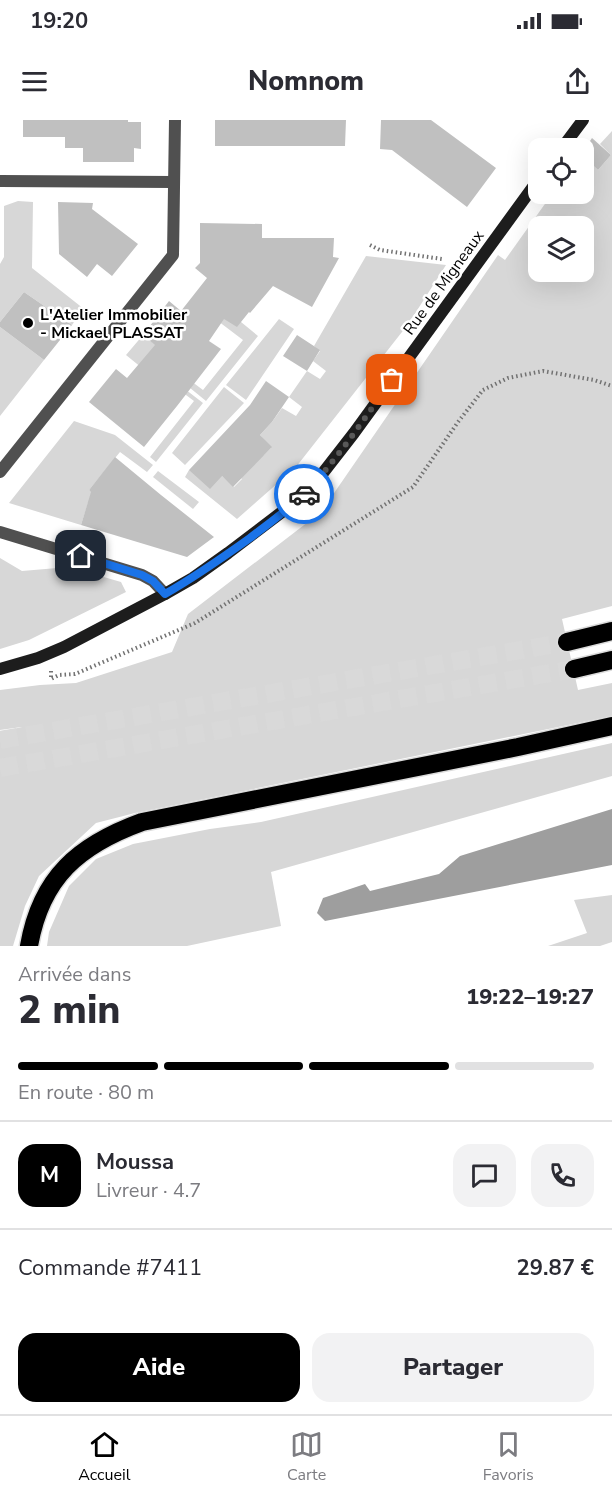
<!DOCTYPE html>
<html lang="fr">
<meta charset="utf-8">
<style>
body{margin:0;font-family:"Nunito Sans",sans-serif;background:#f2f2f3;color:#2b2b33;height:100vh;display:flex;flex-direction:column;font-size:22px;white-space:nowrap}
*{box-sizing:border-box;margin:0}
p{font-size:20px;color:#7c7c81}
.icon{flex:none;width:33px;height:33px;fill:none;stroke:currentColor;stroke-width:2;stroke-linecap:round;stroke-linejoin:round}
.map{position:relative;height:826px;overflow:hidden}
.panel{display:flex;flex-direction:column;background:#fff;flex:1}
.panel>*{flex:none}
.fabs{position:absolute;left:528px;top:18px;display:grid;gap:12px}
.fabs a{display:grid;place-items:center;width:66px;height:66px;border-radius:12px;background:#fff;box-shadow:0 6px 24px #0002;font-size:30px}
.pin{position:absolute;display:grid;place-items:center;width:51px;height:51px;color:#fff;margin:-26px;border-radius:12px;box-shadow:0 3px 9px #0006}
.courier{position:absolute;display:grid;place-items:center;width:60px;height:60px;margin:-30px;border:4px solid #1a73e8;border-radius:50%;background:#fff;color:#222;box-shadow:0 2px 8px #0007}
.headline em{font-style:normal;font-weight:800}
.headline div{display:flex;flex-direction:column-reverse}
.headline{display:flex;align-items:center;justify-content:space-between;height:102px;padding:0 18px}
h1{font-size:39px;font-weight:800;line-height:45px}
.bar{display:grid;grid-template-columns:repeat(4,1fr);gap:9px 6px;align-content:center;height:72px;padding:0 18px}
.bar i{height:8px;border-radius:4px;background:#e1e1e2}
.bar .current{background:#000}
.bar p{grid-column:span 4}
.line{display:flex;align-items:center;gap:15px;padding:0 18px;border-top:2px solid #e1e1e2}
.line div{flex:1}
.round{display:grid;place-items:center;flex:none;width:63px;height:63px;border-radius:18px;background:#f2f2f3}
.button{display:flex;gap:12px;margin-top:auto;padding:12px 18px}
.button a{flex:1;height:69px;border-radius:18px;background:#000;color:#fff;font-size:24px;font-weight:800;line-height:69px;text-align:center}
.button a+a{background:#f2f2f3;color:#2b2b33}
.status{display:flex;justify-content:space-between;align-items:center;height:42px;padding:0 30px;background:#fff;direction:ltr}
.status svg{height:16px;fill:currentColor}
header{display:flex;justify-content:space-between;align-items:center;height:78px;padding:0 18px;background:#fff;font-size:27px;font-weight:800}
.tab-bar{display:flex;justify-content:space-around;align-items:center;height:84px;border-top:2px solid #e1e1e2;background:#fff;font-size:16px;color:#7c7c81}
.tab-bar a{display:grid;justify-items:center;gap:3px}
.tab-bar .current{color:#000}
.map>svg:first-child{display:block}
.green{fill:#d7d7d7;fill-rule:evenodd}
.water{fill:#9e9e9e}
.building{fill:#c0c0c0}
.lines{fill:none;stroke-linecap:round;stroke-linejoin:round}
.highway-tunnel{stroke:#d9d9d9;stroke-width:18;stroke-dasharray:18 9;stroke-linecap:butt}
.highway-casing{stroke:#dbdbdb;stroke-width:21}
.path{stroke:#727272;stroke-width:4;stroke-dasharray:1.5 3;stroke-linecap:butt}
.street{stroke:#505050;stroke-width:12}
.secondary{stroke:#1d1d1d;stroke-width:12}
.highway{stroke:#000;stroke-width:18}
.done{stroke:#595959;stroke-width:6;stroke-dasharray:0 10.8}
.route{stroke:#1a73e8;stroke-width:8}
.poi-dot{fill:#000;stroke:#fff;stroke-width:2}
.labels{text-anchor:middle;stroke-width:5;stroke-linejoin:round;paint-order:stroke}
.street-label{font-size:16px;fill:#000;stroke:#fff}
.poi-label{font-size:16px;font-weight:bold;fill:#000;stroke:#fff;text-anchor:start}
</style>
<div class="status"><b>19:20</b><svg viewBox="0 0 49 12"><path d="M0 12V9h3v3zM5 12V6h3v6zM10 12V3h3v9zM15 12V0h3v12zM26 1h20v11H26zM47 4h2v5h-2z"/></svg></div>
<header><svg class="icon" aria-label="menu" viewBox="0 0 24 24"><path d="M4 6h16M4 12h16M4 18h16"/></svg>Nomnom<svg class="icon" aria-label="share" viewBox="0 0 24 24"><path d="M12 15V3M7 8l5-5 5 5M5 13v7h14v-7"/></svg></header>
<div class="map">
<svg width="612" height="826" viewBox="0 0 612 826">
<rect width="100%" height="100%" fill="#fff"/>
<!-- green -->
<path class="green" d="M 612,11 L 612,486 L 562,499 L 578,570 L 612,563 L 612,596 L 135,693 L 96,703 L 39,756 L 25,786 L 13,826 L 0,826 L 0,612 L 22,607 L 0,610 L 0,570 L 40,565 L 76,563 L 172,532 L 188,494 L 321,392 L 498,135 L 505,140 L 552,74 L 584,74 L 584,37 L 598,50 L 611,35 L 600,24 ZM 538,106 L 584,106 L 584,152 L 538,152 Z
M 18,81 L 33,82 L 32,148 L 84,189 L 72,205 L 24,172 L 0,202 L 0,144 L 4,137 L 4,86 Z
M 366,136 L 446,145 L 409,203 L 296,347 L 237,399 L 185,357 L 189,350 L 222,356 L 234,367 L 242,359 L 230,347 L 264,335 L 271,328 L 260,315 L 272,302 L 282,288 L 296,296 L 302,287 L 289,277 L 307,251 L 320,259 L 326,251 L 313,241 L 320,231 L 314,226 Z
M 219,184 L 258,216 L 206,281 L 184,263 L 181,266 L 203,283 L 156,342 L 150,337 L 194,281 L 178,269 L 174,274 L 126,235 L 143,215 L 191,253 L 187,258 L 203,270 L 243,220 L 210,195 Z
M 279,199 L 294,209 L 246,280 L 226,265 Z
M 0,207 L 44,240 L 0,296 Z
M 224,267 L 244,283 L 185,345 L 172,333 Z
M 74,301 L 115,315 L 153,345 L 147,352 L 120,332 L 89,370 L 102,380 L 88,383 L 81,405 L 9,383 Z
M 158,351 L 199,382 L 193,389 L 153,357 Z
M 0,438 L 22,451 L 69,447 L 121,462 L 126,472 L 29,520 L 0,529 Z
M 612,623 L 612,656 L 271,752 L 281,806 L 187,826 L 47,826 L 49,812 L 69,766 L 96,739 L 133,724 L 210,709 L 261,702 Z
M 612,775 L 612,822 L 600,826 L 548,826 L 587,813 L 574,780 Z"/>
<!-- water -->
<path class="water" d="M 612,689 L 612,745 L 325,801 L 317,793 L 323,778 L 365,764 L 370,771 L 439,754 L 460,736 Z"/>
<!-- building -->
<path class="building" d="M 23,0 L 128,0 L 128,2 L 141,2 L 141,29 L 134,28 L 134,42 L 83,42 L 83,28 L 65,28 L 65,17 L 23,17 Z
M 215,0 L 346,0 L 345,26 L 215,26 Z
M 381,0 L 431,0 L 496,48 L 467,87 L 392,30 L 380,29 Z
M 592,18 L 611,35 L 598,50 L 584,37 L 584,30 Z
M 58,82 L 93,83 L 92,89 L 138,124 L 112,156 L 97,144 L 87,157 L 59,134 Z
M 200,103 L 262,104 L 262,118 L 334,118 L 333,137 L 339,138 L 312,187 L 273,166 L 250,193 L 249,192 L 237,207 L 224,199 L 209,221 L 221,229 L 177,286 L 144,327 L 89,282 L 116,249 L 127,258 L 155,225 L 143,215 L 169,181 L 181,191 L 207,158 L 195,148 L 200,143 Z
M 24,172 L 72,205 L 44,240 L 0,207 L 0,202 Z
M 297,215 L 320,230 L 307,251 L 283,236 Z
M 266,261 L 289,277 L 272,302 L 260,315 L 272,327 L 233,367 L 222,356 L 210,369 L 189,350 L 250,285 Z
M 115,337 L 161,375 L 214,417 L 187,437 L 81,405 L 91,372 L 89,370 Z"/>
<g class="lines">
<!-- highway-tunnel -->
<path class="highway-tunnel" d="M 0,620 L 567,522
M 0,648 L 574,549"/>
<!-- highway casing -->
<g class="highway-casing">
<path id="highway" d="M 567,522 L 612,511
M 574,549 L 612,540
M 29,826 C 41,757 79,725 142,702 L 518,627 L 612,606"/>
</g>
<!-- path -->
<path class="path" d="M 370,125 L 380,130 L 442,139
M 51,551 L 51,559 L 59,555 L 75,554 L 195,503 L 413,367 L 458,302 L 483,270 L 508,258 L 543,251 L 594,260 L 612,266"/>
<!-- street -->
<path class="street" d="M 0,61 L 173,62
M 0,352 L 173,135 L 175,0
M 0,412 L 142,455 L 153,461 L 165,474"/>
<!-- secondary -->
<path class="secondary" d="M 562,28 L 583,0
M 0,549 L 38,538 L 64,527 L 165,474 L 193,458 L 228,433 L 299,379 L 319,358 L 354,313 L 538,60"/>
<!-- highway -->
<use href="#highway" class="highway"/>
</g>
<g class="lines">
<!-- done -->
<path class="done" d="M 304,374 C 337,340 364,299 392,260"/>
<!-- route -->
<path class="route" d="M 81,436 L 142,455 L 153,461 L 165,474 C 195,457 222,438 250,418 C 268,404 288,390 304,374"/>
</g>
<!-- markers -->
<circle class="poi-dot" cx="28" cy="203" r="6"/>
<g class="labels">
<!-- street labels -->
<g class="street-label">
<text transform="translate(443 162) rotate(-54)" y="6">Rue de Migneaux</text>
</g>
<!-- poi labels -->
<g class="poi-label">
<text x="40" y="200">L'Atelier Immobilier<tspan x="40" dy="18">- Mickael PLASSAT</tspan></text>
</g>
</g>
</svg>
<div class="fabs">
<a><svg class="icon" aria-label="locate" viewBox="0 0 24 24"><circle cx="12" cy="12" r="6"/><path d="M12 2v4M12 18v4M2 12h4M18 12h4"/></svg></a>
<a><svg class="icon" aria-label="layers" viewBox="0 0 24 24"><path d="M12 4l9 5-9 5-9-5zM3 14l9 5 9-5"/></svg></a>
</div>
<div class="pin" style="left:392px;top:260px;background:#ea580c"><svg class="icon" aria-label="bag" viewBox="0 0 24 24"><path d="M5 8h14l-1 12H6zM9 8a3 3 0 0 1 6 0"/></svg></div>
<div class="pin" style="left:81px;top:436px;background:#1f2937"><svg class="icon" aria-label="home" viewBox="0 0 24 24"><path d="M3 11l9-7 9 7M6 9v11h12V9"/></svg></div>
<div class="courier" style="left:304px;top:374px"><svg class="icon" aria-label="car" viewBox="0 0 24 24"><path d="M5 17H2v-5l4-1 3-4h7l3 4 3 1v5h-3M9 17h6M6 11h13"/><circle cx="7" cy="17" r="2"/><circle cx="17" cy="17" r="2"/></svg></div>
</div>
<section class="panel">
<div class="headline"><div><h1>2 min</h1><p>Arrivée dans</p></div><em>19:22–19:27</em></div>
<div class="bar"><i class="current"></i><i class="current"></i><i class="current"></i><i></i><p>En route · 80 m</p></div>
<div class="line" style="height:108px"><b class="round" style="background:#000;color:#fff">M</b><div><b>Moussa</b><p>Livreur · 4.7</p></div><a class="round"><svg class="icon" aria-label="chat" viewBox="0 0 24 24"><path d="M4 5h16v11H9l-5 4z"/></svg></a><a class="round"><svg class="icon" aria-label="phone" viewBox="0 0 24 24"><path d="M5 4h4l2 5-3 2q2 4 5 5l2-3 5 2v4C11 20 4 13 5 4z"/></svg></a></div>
<div class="line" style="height:78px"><div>Commande #7411</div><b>29.87 €</b></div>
<div class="button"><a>Aide</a><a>Partager</a></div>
</section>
<nav class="tab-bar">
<a class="current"><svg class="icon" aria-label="home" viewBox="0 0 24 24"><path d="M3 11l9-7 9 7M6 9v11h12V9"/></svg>Accueil</a>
<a><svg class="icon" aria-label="map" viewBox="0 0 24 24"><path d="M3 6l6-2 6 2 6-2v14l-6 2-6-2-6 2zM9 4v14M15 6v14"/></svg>Carte</a>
<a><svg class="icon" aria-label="saved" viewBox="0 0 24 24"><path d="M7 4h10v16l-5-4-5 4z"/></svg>Favoris</a>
</nav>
